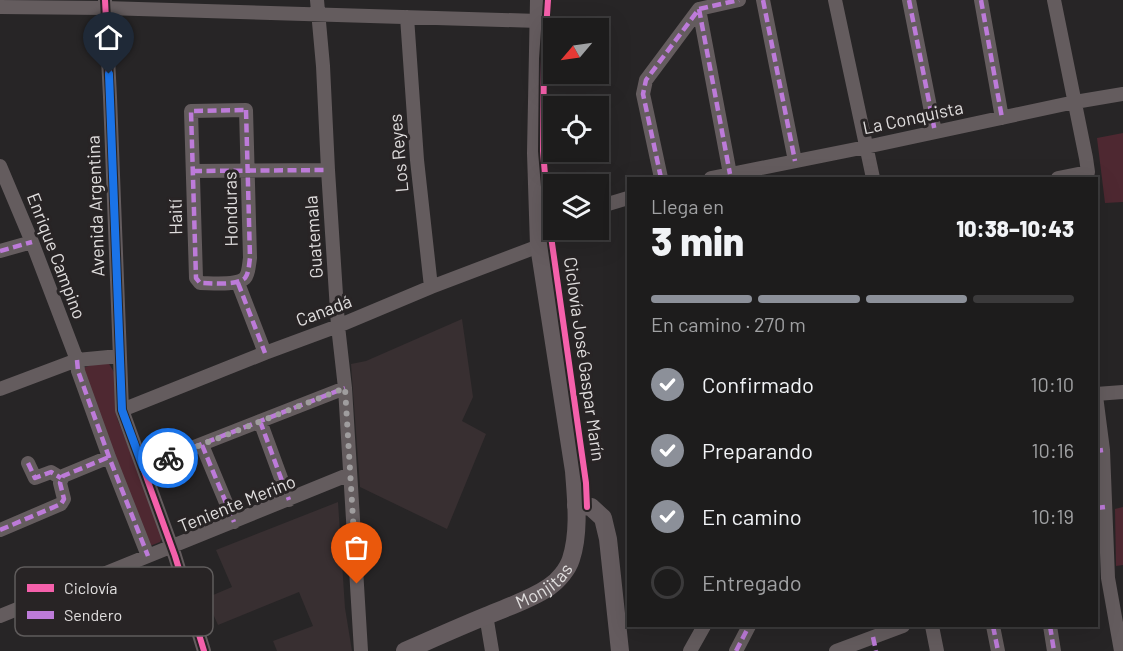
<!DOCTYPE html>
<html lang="es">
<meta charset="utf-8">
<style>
body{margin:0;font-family:Barlow,sans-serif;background:#2a2929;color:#f1f3f6;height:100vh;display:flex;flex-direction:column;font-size:22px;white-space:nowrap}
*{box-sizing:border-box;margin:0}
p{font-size:20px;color:#a0a1a3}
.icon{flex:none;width:33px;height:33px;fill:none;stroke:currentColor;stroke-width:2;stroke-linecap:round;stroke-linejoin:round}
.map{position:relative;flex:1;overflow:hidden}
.drawer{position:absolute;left:627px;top:177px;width:471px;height:450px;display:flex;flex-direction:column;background:#1d1c1c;border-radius:0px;box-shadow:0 6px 24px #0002,0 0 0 2px #3b3a3b}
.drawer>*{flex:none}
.needle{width:39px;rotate:241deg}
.controls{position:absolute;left:543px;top:18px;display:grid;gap:12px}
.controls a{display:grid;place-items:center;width:66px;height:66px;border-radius:0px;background:#1d1c1c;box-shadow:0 6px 24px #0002,0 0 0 2px #3b3a3b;font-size:30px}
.pin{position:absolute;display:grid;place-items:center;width:51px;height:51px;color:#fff;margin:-62px -26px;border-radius:50% 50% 50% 0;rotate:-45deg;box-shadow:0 0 6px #0007}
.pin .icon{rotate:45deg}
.courier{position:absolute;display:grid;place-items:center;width:60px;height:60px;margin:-30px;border:4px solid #1a73e8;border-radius:50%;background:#fff;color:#222;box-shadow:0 2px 8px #0007}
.headline em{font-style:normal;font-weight:800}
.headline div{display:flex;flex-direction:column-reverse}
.headline{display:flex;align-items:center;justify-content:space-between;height:102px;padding:0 24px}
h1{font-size:39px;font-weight:800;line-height:45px}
.bar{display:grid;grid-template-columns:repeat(4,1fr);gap:9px 6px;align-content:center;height:72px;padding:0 24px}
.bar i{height:8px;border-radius:4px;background:#3b3a3b}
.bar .selected{background:#8c9099}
.bar p{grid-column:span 4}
ol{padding:0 24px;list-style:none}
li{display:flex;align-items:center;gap:18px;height:66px}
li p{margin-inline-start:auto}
li .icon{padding:6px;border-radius:50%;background:#8c9099;color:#fff;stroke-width:4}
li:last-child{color:#a0a1a3}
li i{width:33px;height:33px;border:3px solid #3b3a3b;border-radius:50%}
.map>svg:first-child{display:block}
.built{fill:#382f31}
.green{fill:#4e2831}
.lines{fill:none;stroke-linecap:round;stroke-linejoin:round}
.minor{stroke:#645c5e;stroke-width:14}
.major{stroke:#655c5f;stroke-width:18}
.quiet{stroke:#bd7bd9;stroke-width:4.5;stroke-dasharray:9 4.5;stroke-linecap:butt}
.cycleway-casing{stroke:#282425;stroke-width:10}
.cycleway{stroke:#f560ab;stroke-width:6}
.done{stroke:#9f9d9e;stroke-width:6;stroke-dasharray:0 10.8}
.route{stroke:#1a73e8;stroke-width:8}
.labels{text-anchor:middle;stroke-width:6;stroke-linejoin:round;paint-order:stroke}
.street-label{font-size:18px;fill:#e0dede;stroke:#282425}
.key{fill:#282425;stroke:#5f5c5c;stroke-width:1.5}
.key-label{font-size:16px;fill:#e0dede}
</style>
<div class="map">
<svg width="1123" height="651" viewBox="0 0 1123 651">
<rect width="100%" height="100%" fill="#272526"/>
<!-- built -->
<path class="built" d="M 462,319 L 473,397 L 462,421 L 486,434 L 447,529 L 360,487 L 351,364 L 366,361 Z
M 338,502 L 345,608 L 352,651 L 277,651 L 273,641 L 313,626 L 299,592 L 218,625 L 206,598 L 232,587 L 216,550 Z"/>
<!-- green -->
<path class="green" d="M 1123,133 L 1123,202 L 1105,203 L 1097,138 Z
M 102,361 L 108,362 L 114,372 L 117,418 L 163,535 L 160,542 L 150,546 L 80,369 Z
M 1123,507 L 1123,565 L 1116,566 L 1115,509 Z"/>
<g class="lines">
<!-- minor -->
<path class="minor" d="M 105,0 L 110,97 L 122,410 L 175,556 L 204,651
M 317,0 L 323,66 L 328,170 L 338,326 L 345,388 L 361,651
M 763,0 L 795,161
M 835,0 L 873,178
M 909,0 L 935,132
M 981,0 L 1002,118
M 1054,0 L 1086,158 L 1088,172 L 1086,178
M 0,7 L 105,8 L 538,21
M 699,9 L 730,174
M 407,17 L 417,160 L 431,287
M 246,110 L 250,258 C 249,264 249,273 245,278 C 237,286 211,283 200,283 L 196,278 L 191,111 Z
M 0,166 L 32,242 L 77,360 L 78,371 L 109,457 L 148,556
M 193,171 L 328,170
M 661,178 L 643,94 L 646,80 L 699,9 L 739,0
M 711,178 L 866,147 L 1075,102 L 1123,94
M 1058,178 L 1088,172
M 598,207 L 628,198
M 538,225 L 554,220
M 0,251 L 32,242
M 238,283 L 265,353
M 0,389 L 77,360 L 119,356
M 1096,394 L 1123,392
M 1096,396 L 1103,450 L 1108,578 L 1121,651
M 122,410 L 265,353 L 338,326 L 431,287 L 539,246
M 260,421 L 289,500
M 202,445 L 234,522
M 28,463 L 35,478 L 51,472 L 61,478
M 143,467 L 345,388
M 0,530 L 61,504 L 64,499 L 60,483 L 63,476 L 109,457
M 486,615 L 492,651
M 0,616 L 350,474
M 932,626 L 937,651
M 993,626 L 998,651
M 1050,626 L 1054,651
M 690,651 L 704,626
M 736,651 L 749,626
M 836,651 L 903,626"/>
<!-- major -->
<g class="major">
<path d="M 576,505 L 591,507 L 603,518 L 608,539 L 620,651"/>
<path id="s1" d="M 405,651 C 432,639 459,627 486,616 C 507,607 530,600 549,587 C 558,581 568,569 571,559 C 580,531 576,499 574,471 L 539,246 L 536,153 L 539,0"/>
</g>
<!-- quiet -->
<path class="quiet" d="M 763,0 L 795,161
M 909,0 L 935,132
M 981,0 L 1002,118
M 699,9 L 730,174
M 246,110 L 250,258 C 249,264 249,273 245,278 C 237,286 211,283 200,283 L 196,278 L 191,111 Z
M 193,171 L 328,170
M 661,178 L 643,94 L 646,80 L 699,9 L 739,0
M 0,251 L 32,242
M 238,283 L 265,353
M 77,360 L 78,371 L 109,457 L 148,556
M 260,421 L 289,500
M 202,445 L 234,522
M 1096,451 L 1103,450
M 28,463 L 35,478 L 51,472 L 61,478
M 143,467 L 345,388
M 1096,508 L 1105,507
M 0,530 L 61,504 L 64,499 L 60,483 L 63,476 L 109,457
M 993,626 L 998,651
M 1050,626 L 1054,651
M 873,637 L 876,651
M 736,651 L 749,626"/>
<!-- cycleway casing -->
<g class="cycleway-casing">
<path id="cycleway" d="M 105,0 L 110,97 L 122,410 L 175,556 L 204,651
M 548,0 L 544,59 L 543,151 L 549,222 L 586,483 L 587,507"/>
</g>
<!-- cycleway -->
<use href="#cycleway" class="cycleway"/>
</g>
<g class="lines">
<!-- done -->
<path class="done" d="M 168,458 L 345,388 L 357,584"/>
<!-- route -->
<path class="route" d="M 109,74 L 122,410 L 143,467 L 168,458"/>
</g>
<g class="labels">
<!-- street labels -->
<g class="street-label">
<text transform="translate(913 118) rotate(-12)" y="6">La Conquista</text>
<text transform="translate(399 153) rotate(-95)" y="6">Los Reyes</text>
<text transform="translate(96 206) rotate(-92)" y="6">Avenida Argentina</text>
<text transform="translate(231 209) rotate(-91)" y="6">Honduras</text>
<text transform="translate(176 217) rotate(-91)" y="6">Haití</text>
<text transform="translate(314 237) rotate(-94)" y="6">Guatemala</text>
<text transform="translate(56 256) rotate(69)" y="6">Enrique Campino</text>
<text transform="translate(324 311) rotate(-21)" y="6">Canadá</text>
<text transform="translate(584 359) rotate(82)" y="6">Ciclovía José Gaspar Marín</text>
<text transform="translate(237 504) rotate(-22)" y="6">Teniente Merino</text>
<text dy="6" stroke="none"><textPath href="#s1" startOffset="154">Monjitas</textPath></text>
</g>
</g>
<!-- legend -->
<rect x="15" y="567" width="198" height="69" rx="9" class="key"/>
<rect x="27" y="584" width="27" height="8" fill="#f560ab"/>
<rect x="27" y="611" width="27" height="8" fill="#bd7bd9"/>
<g class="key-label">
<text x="64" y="594">Ciclovía</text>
<text x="64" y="621">Sendero</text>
</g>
</svg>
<div class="controls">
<a><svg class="needle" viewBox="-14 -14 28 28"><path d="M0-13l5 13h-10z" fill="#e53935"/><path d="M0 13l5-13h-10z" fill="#a0a1a3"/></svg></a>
<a><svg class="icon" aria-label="locate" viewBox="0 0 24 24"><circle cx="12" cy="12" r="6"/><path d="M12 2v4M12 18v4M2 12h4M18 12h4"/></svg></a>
<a><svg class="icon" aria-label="layers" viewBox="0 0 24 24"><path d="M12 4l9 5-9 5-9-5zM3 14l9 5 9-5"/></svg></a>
</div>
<div class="pin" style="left:357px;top:584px;background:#ea580c"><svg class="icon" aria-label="bag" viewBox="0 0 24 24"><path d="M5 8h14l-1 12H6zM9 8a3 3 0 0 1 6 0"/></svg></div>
<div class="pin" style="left:109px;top:74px;background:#1f2937"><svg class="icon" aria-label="home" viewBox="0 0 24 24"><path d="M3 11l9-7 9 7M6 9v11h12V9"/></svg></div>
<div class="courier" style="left:168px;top:458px"><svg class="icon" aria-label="bike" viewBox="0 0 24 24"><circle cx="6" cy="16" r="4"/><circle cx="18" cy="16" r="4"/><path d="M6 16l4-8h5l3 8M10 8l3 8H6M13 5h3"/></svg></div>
<section class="drawer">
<div class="headline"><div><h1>3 min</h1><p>Llega en</p></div><em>10:38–10:43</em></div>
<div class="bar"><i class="selected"></i><i class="selected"></i><i class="selected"></i><i></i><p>En camino · 270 m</p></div>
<ol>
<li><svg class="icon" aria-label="check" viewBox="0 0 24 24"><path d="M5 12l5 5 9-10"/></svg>Confirmado<p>10:10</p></li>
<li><svg class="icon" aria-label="check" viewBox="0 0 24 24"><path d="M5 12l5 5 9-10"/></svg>Preparando<p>10:16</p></li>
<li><svg class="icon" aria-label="check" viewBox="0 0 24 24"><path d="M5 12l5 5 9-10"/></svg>En camino<p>10:19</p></li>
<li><i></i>Entregado</li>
</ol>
</section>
</div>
